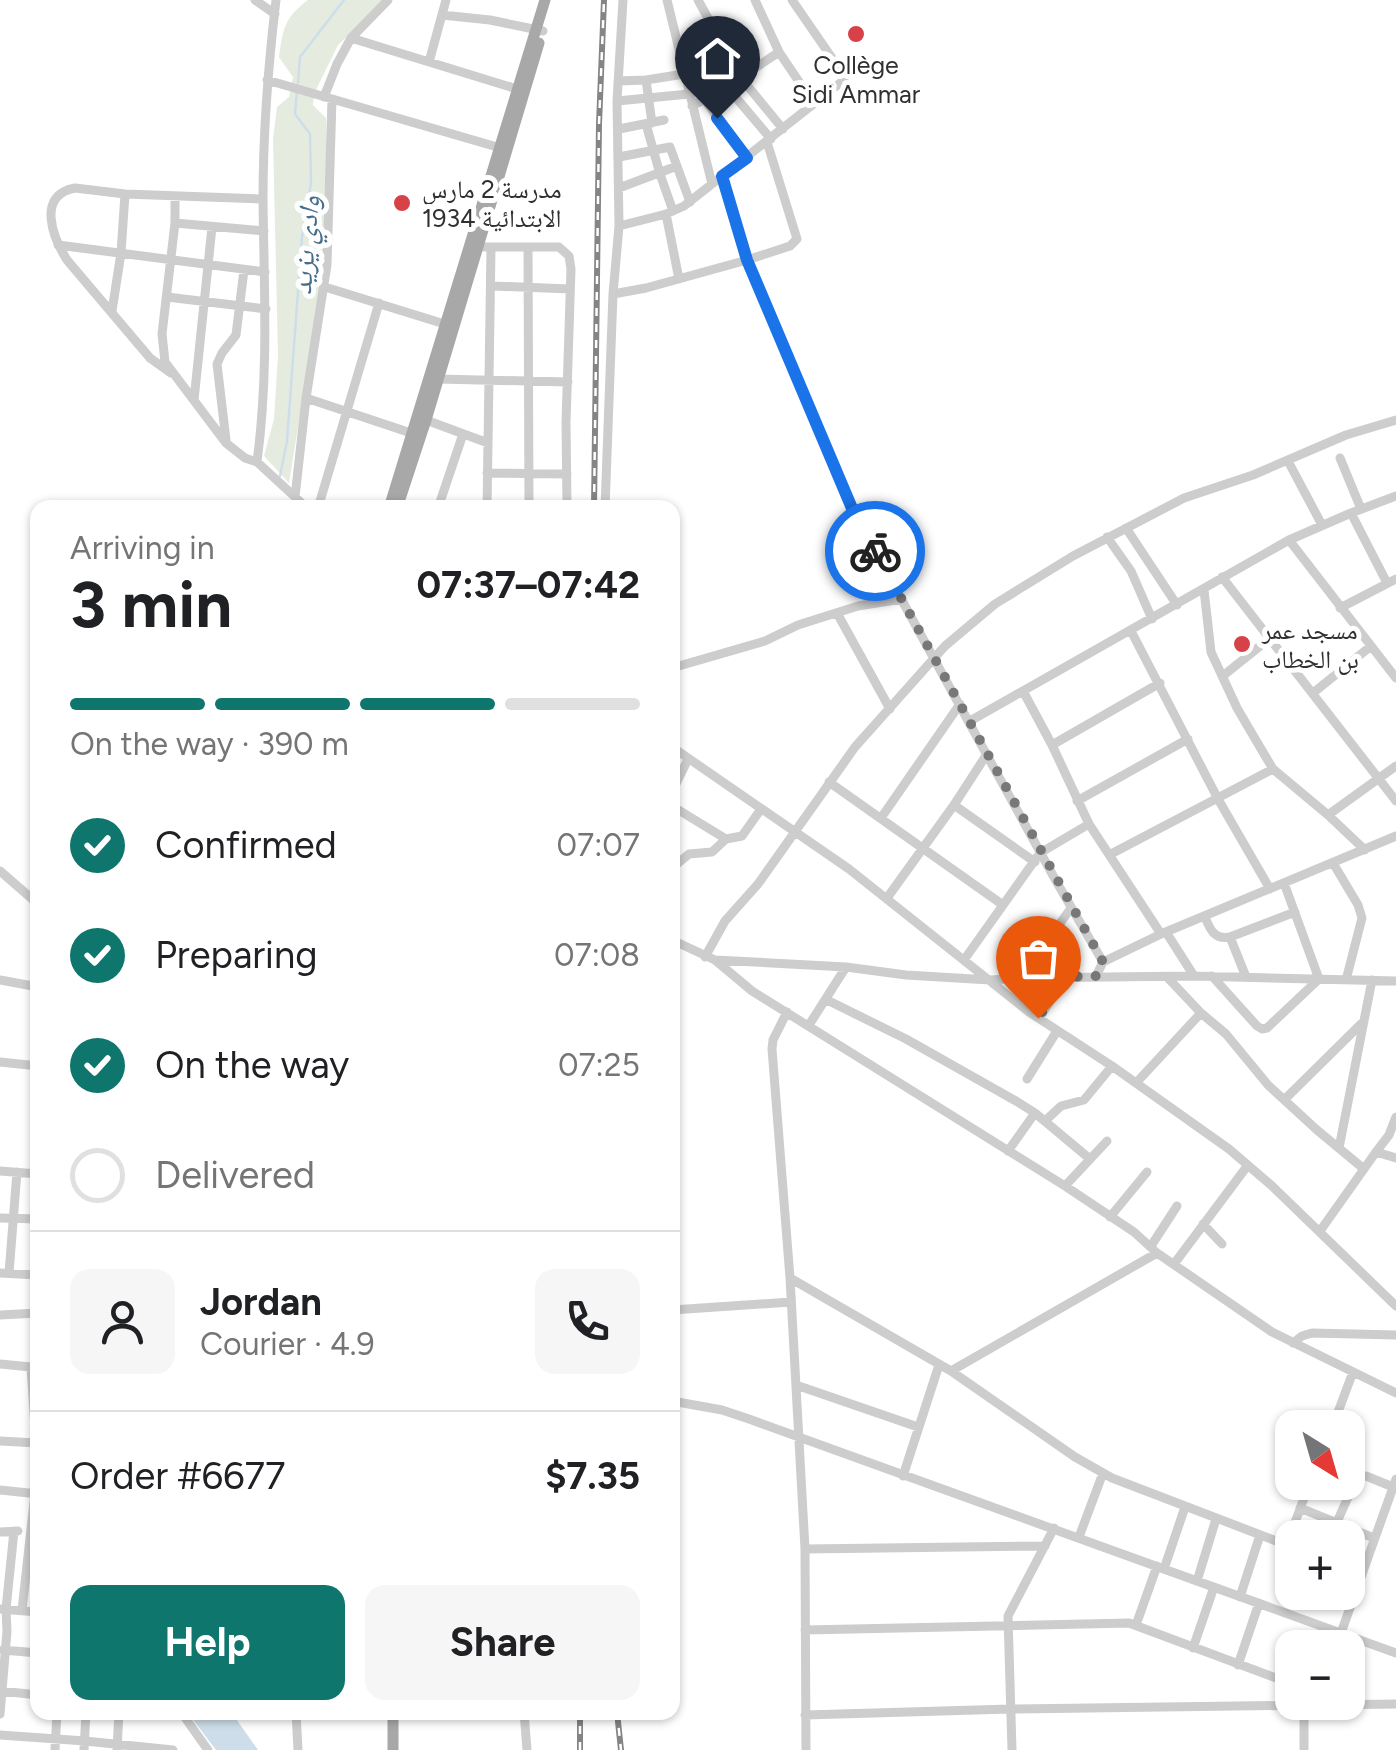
<!DOCTYPE html>
<meta charset="utf-8">
<style>
body{margin:0;font-family:Figtree,"Noto Naskh Arabic",sans-serif;background:#f6f6f6;color:#202124;height:100vh;display:flex;flex-direction:column;font-size:38px;white-space:nowrap}
*{box-sizing:border-box;margin:0}
p{font-size:32px;color:#757577}
.icon{flex:none;width:55px;height:55px;fill:none;stroke:currentColor;stroke-width:2;stroke-linecap:round;stroke-linejoin:round}
.map{position:relative;flex:1;overflow:hidden}
.sheet{position:absolute;left:30px;top:500px;width:650px;height:1220px;display:flex;flex-direction:column;background:#fff;border-radius:20px;box-shadow:0 2px 8px #0004}
.sheet>*{flex:none}
.needle{width:65px;rotate:143deg}
.controls{position:absolute;left:1275px;top:1410px;display:grid;gap:20px}
.controls a{display:grid;place-items:center;width:90px;height:90px;border-radius:20px;background:#fff;box-shadow:0 2px 8px #0004;font-size:50px}
.pin{position:absolute;display:grid;place-items:center;width:85px;height:85px;color:#fff;margin:-102px -42px;border-radius:50% 50% 50% 0;rotate:-45deg;box-shadow:0 0 10px #0007}
.pin .icon{rotate:45deg}
.courier{position:absolute;display:grid;place-items:center;width:100px;height:100px;margin:-50px;border:8px solid #1a73e8;border-radius:50%;background:#fff;color:#222;box-shadow:0 2px 12px #0007}
.head em{font-style:normal;font-weight:700}
.head div{display:flex;flex-direction:column-reverse}
.head{display:flex;align-items:center;justify-content:space-between;height:170px;padding:0 40px}
h1{font-size:65px;font-weight:700;line-height:75px}
.bar{display:grid;grid-template-columns:repeat(4,1fr);gap:15px 10px;align-content:center;height:120px;padding:0 40px}
.bar i{height:12px;border-radius:8px;background:#e0e0e0}
.bar .on{background:#0f766e}
.bar p{grid-column:span 4}
.line{display:flex;align-items:center;gap:25px;padding:0 40px;border-top:2px solid #e0e0e0}
.line div{flex:1}
.round{display:grid;place-items:center;flex:none;width:105px;height:105px;border-radius:20px;background:#f6f6f6}
ol{padding:0 40px;list-style:none}
li{display:flex;align-items:center;gap:30px;height:110px}
li p{margin-inline-start:auto}
li .icon{padding:10px;border-radius:50%;background:#0f766e;color:#fff;stroke-width:4}
li:last-child{color:#757577}
li i{width:55px;height:55px;border:5px solid #e0e0e0;border-radius:50%}
.primary-button{display:flex;gap:20px;margin-top:auto;padding:20px 40px}
.primary-button a{flex:1;height:115px;border-radius:20px;background:#0f766e;color:#fff;font-size:40px;font-weight:700;line-height:115px;text-align:center}
.primary-button a+a{background:#f6f6f6;color:#202124}
.map>svg:first-child{display:block}
.green{fill:#e5ecdf}
.water{fill:#cddeea}
.lines{fill:none;stroke-linecap:round;stroke-linejoin:round}
.stream{stroke:#cddeea;stroke-width:2.5}
.minor{stroke:#cdcdcd;stroke-width:9}
.major{stroke:#a8a8a8;stroke-width:11}
.rail-casing{stroke:#858585;stroke-width:6}
.rail{stroke:#fff;stroke-width:2.5;stroke-dasharray:8;stroke-linecap:butt}
.done{stroke:#787878;stroke-width:10;stroke-dasharray:0 18}
.route{stroke:#1a73e8;stroke-width:12}
.poi-dot{fill:#d74249;stroke:#fff;stroke-width:4}
.labels{text-anchor:middle;stroke-width:10;stroke-linejoin:round;paint-order:stroke}
.poi-label{font-size:25px;fill:#303030;stroke:#fff;text-anchor:start}
.water-label{font-size:28px;font-style:italic;fill:#446e8c;stroke:#fff}
</style>
<div class="map">
<svg width="1396" height="1750" viewBox="0 0 1396 1750">
<rect width="100%" height="100%" fill="#fff"/>
<!-- green -->
<path class="green" d="M 308,0 L 385,0 L 338,45 L 314,94 L 313,105 L 326,118 L 328,185 L 324,265 L 289,483 L 264,456 L 274,419 L 278,355 L 273,139 L 277,107 L 289,97 L 293,77 L 279,57 C 283,29 284,18 308,0 Z"/>
<!-- water -->
<path class="water" d="M 188,1713 L 232,1713 L 258,1750 L 216,1750 Z"/>
<g class="lines">
<!-- stream -->
<path class="stream" d="M 298,83 L 300,57 L 344,0
M 280,476 L 287,441 L 302,237 L 311,183 L 310,134 L 295,114 L 297,91"/>
<!-- minor -->
<path class="minor" d="M 255,0 L 275,14
M 276,0 C 268,67 263,133 263,200 C 264,290 269,371 257,462 L 307,508
M 667,0 L 712,184
M 698,0 L 741,78 L 783,129
M 755,0 L 779,52 L 814,104
M 442,15 L 490,20 L 543,31
M 695,32 L 715,95
M 351,38 L 517,89
M 429,62 L 446,0
M 267,80 L 504,149
M 646,80 L 652,123
M 618,81 L 646,80 L 684,74
M 727,87 L 771,139
M 324,97 L 337,64 L 351,38 L 388,0
M 705,100 L 747,158
M 617,101 L 689,94
M 692,106 L 727,87 L 779,52
M 646,124 L 660,174 L 673,211
M 619,129 L 664,120
M 767,142 L 797,239 L 790,246 L 747,260 L 854,513 L 1056,881 L 1103,962 L 1096,976
M 619,157 L 670,147 L 690,202
M 619,188 L 677,166
M 175,196 L 175,223 L 162,334 L 165,362 L 226,443 L 245,458 L 257,462
M 666,214 L 679,279
M 175,223 L 264,231
M 619,226 L 666,214 L 684,206 L 844,80 L 843,74 L 792,0
M 58,245 L 265,272
M 472,247 L 559,247 L 569,256 L 571,269 L 566,422 L 567,508
M 528,247 L 529,508
M 492,286 L 570,289
M 325,287 L 451,326
M 613,294 L 646,288 L 747,260 L 722,176
M 167,297 L 266,309
M 112,311 L 121,253 L 125,194
M 171,373 L 150,358 L 67,260 C 53,238 36,195 75,188 L 125,194 L 263,199
M 438,379 L 568,382
M 306,398 L 417,435
M 194,400 L 212,227
M 426,420 L 488,443
M 226,440 L 217,364 L 222,353 L 236,335 L 244,270
M 1340,458 L 1361,509
M 1288,461 L 1322,525
M 487,473 L 567,474
M 295,497 L 306,398 L 327,265 L 332,99
M 318,508 L 379,303
M 438,508 L 463,434
M 487,508 L 491,248
M 605,508 L 613,294 L 619,226 L 617,101 L 623,0
M 1351,513 L 1387,583
M 1126,528 L 1177,605
M 1107,537 L 1131,571 L 1152,619
M 1289,540 L 1396,678
M 1222,577 L 1396,801
M 1204,590 L 1211,652 L 1237,708 L 1254,737 L 1273,769 L 1328,815 L 1365,850
M 1340,608 L 1396,579
M 837,613 L 890,709
M 1131,631 L 1218,799 L 1270,889
M 672,668 L 765,641 L 798,625 L 858,606 L 902,599
M 1224,675 L 1270,638
M 1023,691 L 1052,745 L 1089,824 L 1161,934
M 1313,693 L 1371,646
M 970,721 L 1289,540 L 1351,513 L 1396,496
M 1052,745 L 1160,683
M 672,747 L 849,869 L 1029,1012 L 1112,1066 L 1229,1149 L 1271,1185 L 1396,1306
M 829,782 L 1003,905
M 672,792 L 688,759
M 1077,801 L 1188,739
M 954,805 L 1035,862
M 672,806 L 726,839
M 1328,815 L 1396,766
M 881,818 L 960,704
M 1109,855 L 1273,769
M 1333,863 L 1358,905 L 1362,918 L 1346,980
M 672,868 L 689,854 L 712,852 L 726,839 L 742,836 L 761,809
M 0,871 L 38,904
M 887,898 L 954,805 L 987,754
M 1205,917 C 1210,930 1215,940 1230,937 L 1246,977
M 1166,932 L 1194,976
M 1230,937 L 1295,912
M 672,940 L 715,960 L 752,991 L 1065,1186 L 1134,1232 L 1157,1253 L 1272,1332 L 1396,1393
M 705,957 L 725,921 L 758,884 L 855,747 L 945,646 L 995,604 L 1073,556 L 1184,498 L 1253,475 L 1346,435 L 1396,420
M 715,960 L 846,967 L 906,975 L 990,980 L 1021,978 L 1194,976 L 1396,981
M 964,960 L 1040,853 L 1089,824
M 1103,962 L 1161,934 L 1396,836
M 1212,976 L 1257,1026 L 1262,1029 L 1267,1028 L 1319,979 L 1284,883
M 1167,977 L 1201,1013 L 1226,1034 L 1268,1085 L 1317,1130 L 1364,1169
M 1021,978 L 1071,908
M 0,980 L 38,987
M 827,1000 L 906,1039 L 1016,1101 L 1035,1113 L 1090,1159
M 787,1012 L 773,1040 L 772,1049 L 790,1278 L 805,1549 L 806,1750
M 1039,1018 L 1066,977
M 809,1025 L 846,967
M 0,1062 L 38,1066
M 1027,1079 L 1057,1031
M 1136,1083 L 1201,1013
M 1285,1099 L 1361,1024
M 1045,1121 L 1061,1106 L 1084,1100 L 1112,1066
M 1339,1148 L 1372,980
M 1008,1151 L 1035,1113
M 1376,1152 L 1389,1135 L 1396,1117
M 0,1171 L 38,1174
M 1065,1186 L 1107,1141
M 1110,1217 L 1147,1172
M 0,1218 L 38,1219
M 1203,1224 L 1222,1244
M 1320,1231 L 1376,1152 L 1396,1158
M 1151,1246 L 1177,1206
M 1174,1264 L 1248,1165
M 0,1273 L 38,1275
M 9,1273 L 17,1172
M 790,1278 L 951,1371 L 1075,1457 L 1112,1478 L 1292,1547
M 672,1310 L 791,1302
M 0,1315 L 38,1313
M 1293,1343 L 1302,1336 L 1312,1333 L 1396,1335
M 0,1364 L 31,1367 L 36,1443
M 951,1371 L 1157,1253
M 796,1385 L 918,1427
M 672,1401 L 722,1410 L 749,1419 L 1396,1653
M 1332,1428 L 1353,1372
M 0,1441 L 37,1443
M 903,1476 L 939,1365
M 0,1490 L 38,1494
M 1300,1508 L 1374,1538
M 1337,1522 L 1357,1477 L 1366,1476 L 1393,1487
M 0,1532 L 18,1531
M 1079,1537 L 1103,1473
M 1287,1544 L 1310,1482
M 805,1549 L 1045,1546
M 1164,1569 L 1185,1507
M 1348,1569 L 1362,1575
M 1197,1581 L 1216,1519
M 1240,1597 L 1260,1535
M 0,1609 L 38,1612
M 22,1610 L 35,1493
M 1136,1625 L 1157,1566
M 805,1630 L 1129,1623 L 1292,1684
M 1341,1633 L 1396,1479
M 1193,1648 L 1214,1587
M 1321,1648 L 1328,1629
M 3,1650 L 38,1653
M 1238,1665 L 1259,1603
M 0,1691 L 38,1695
M 181,1712 L 208,1750
M 296,1712 L 298,1750
M 524,1712 L 527,1750
M 0,1714 L 7,1631 L 6,1609 L 14,1531
M 805,1715 L 1010,1709 L 1396,1704
M 0,1735 L 85,1741 L 173,1750
M 55,1750 L 57,1712
M 84,1750 L 86,1712
M 117,1750 L 119,1712
M 1012,1750 L 1008,1616 L 1054,1528
M 1304,1750 L 1304,1702"/>
<!-- major -->
<path class="major" d="M 389,508 L 545,0
M 397,508 L 426,420 L 539,43
M 393,1712 L 393,1750"/>
<!-- rail casing -->
<g class="rail-casing">
<path id="rail" d="M 594,508 L 599,124 L 604,0
M 617,1712 L 621,1750
M 580,1750 L 580,1712"/>
</g>
<!-- rail -->
<use href="#rail" class="rail"/>
</g>
<g class="lines">
<!-- done -->
<path class="done" d="M 875,551 L 1103,962 L 1096,976 L 1066,977 L 1038,1018"/>
<!-- route -->
<path class="route" d="M 717,118 L 747,158 L 722,176 L 747,260 L 854,513 L 875,551"/>
</g>
<!-- markers -->
<g class="poi-dot">
<circle cx="856" cy="34" r="10"/>
<circle cx="402" cy="203" r="10"/>
<circle cx="1242" cy="644" r="10"/>
</g>
<g class="labels">
<!-- poi labels -->
<g class="poi-label">
<text x="856" y="74" text-anchor="middle">Collège<tspan x="856" dy="29">Sidi Ammar</tspan></text>
<text x="422" y="198">مدرسة 2 مارس<tspan x="422" dy="29">1934 الابتدائية</tspan></text>
<text x="1262" y="639">مسجد عمر<tspan x="1262" dy="29">بن الخطاب</tspan></text>
</g>
<!-- water labels -->
<g class="water-label">
<text transform="translate(305 245) rotate(-85)" y="10">وادي يزيد</text>
</g>
</g>
</svg>
<div class="controls">
<a><svg class="needle" viewBox="-14 -14 28 28"><path d="M0-13l5 13h-10z" fill="#e53935"/><path d="M0 13l5-13h-10z" fill="#757577"/></svg></a>
<a>+</a>
<a>−</a>
</div>
<div class="pin" style="left:1038px;top:1018px;background:#ea580c"><svg class="icon" aria-label="bag" viewBox="0 0 24 24"><path d="M5 8h14l-1 12H6zM9 8a3 3 0 0 1 6 0"/></svg></div>
<div class="pin" style="left:717px;top:118px;background:#1f2937"><svg class="icon" aria-label="home" viewBox="0 0 24 24"><path d="M3 11l9-7 9 7M6 9v11h12V9"/></svg></div>
<div class="courier" style="left:875px;top:551px"><svg class="icon" aria-label="bike" viewBox="0 0 24 24"><circle cx="6" cy="16" r="4"/><circle cx="18" cy="16" r="4"/><path d="M6 16l4-8h5l3 8M10 8l3 8H6M13 5h3"/></svg></div>
<section class="sheet">
<div class="head"><div><h1>3 min</h1><p>Arriving in</p></div><em>07:37–07:42</em></div>
<div class="bar"><i class="on"></i><i class="on"></i><i class="on"></i><i></i><p>On the way · 390 m</p></div>
<ol>
<li><svg class="icon" aria-label="check" viewBox="0 0 24 24"><path d="M5 12l5 5 9-10"/></svg>Confirmed<p>07:07</p></li>
<li><svg class="icon" aria-label="check" viewBox="0 0 24 24"><path d="M5 12l5 5 9-10"/></svg>Preparing<p>07:08</p></li>
<li><svg class="icon" aria-label="check" viewBox="0 0 24 24"><path d="M5 12l5 5 9-10"/></svg>On the way<p>07:25</p></li>
<li><i></i>Delivered</li>
</ol>
<div class="line" style="height:180px"><a class="round"><svg class="icon" aria-label="person" viewBox="0 0 24 24"><circle cx="12" cy="8" r="4"/><path d="M4 21q1-7 8-7t8 7"/></svg></a><div><b>Jordan</b><p>Courier · 4.9</p></div><a class="round"><svg class="icon" aria-label="phone" viewBox="0 0 24 24"><path d="M5 4h4l2 5-3 2q2 4 5 5l2-3 5 2v4C11 20 4 13 5 4z"/></svg></a></div>
<div class="line" style="height:130px"><div>Order #6677</div><b>$7.35</b></div>
<div class="primary-button"><a>Help</a><a>Share</a></div>
</section>
</div>
